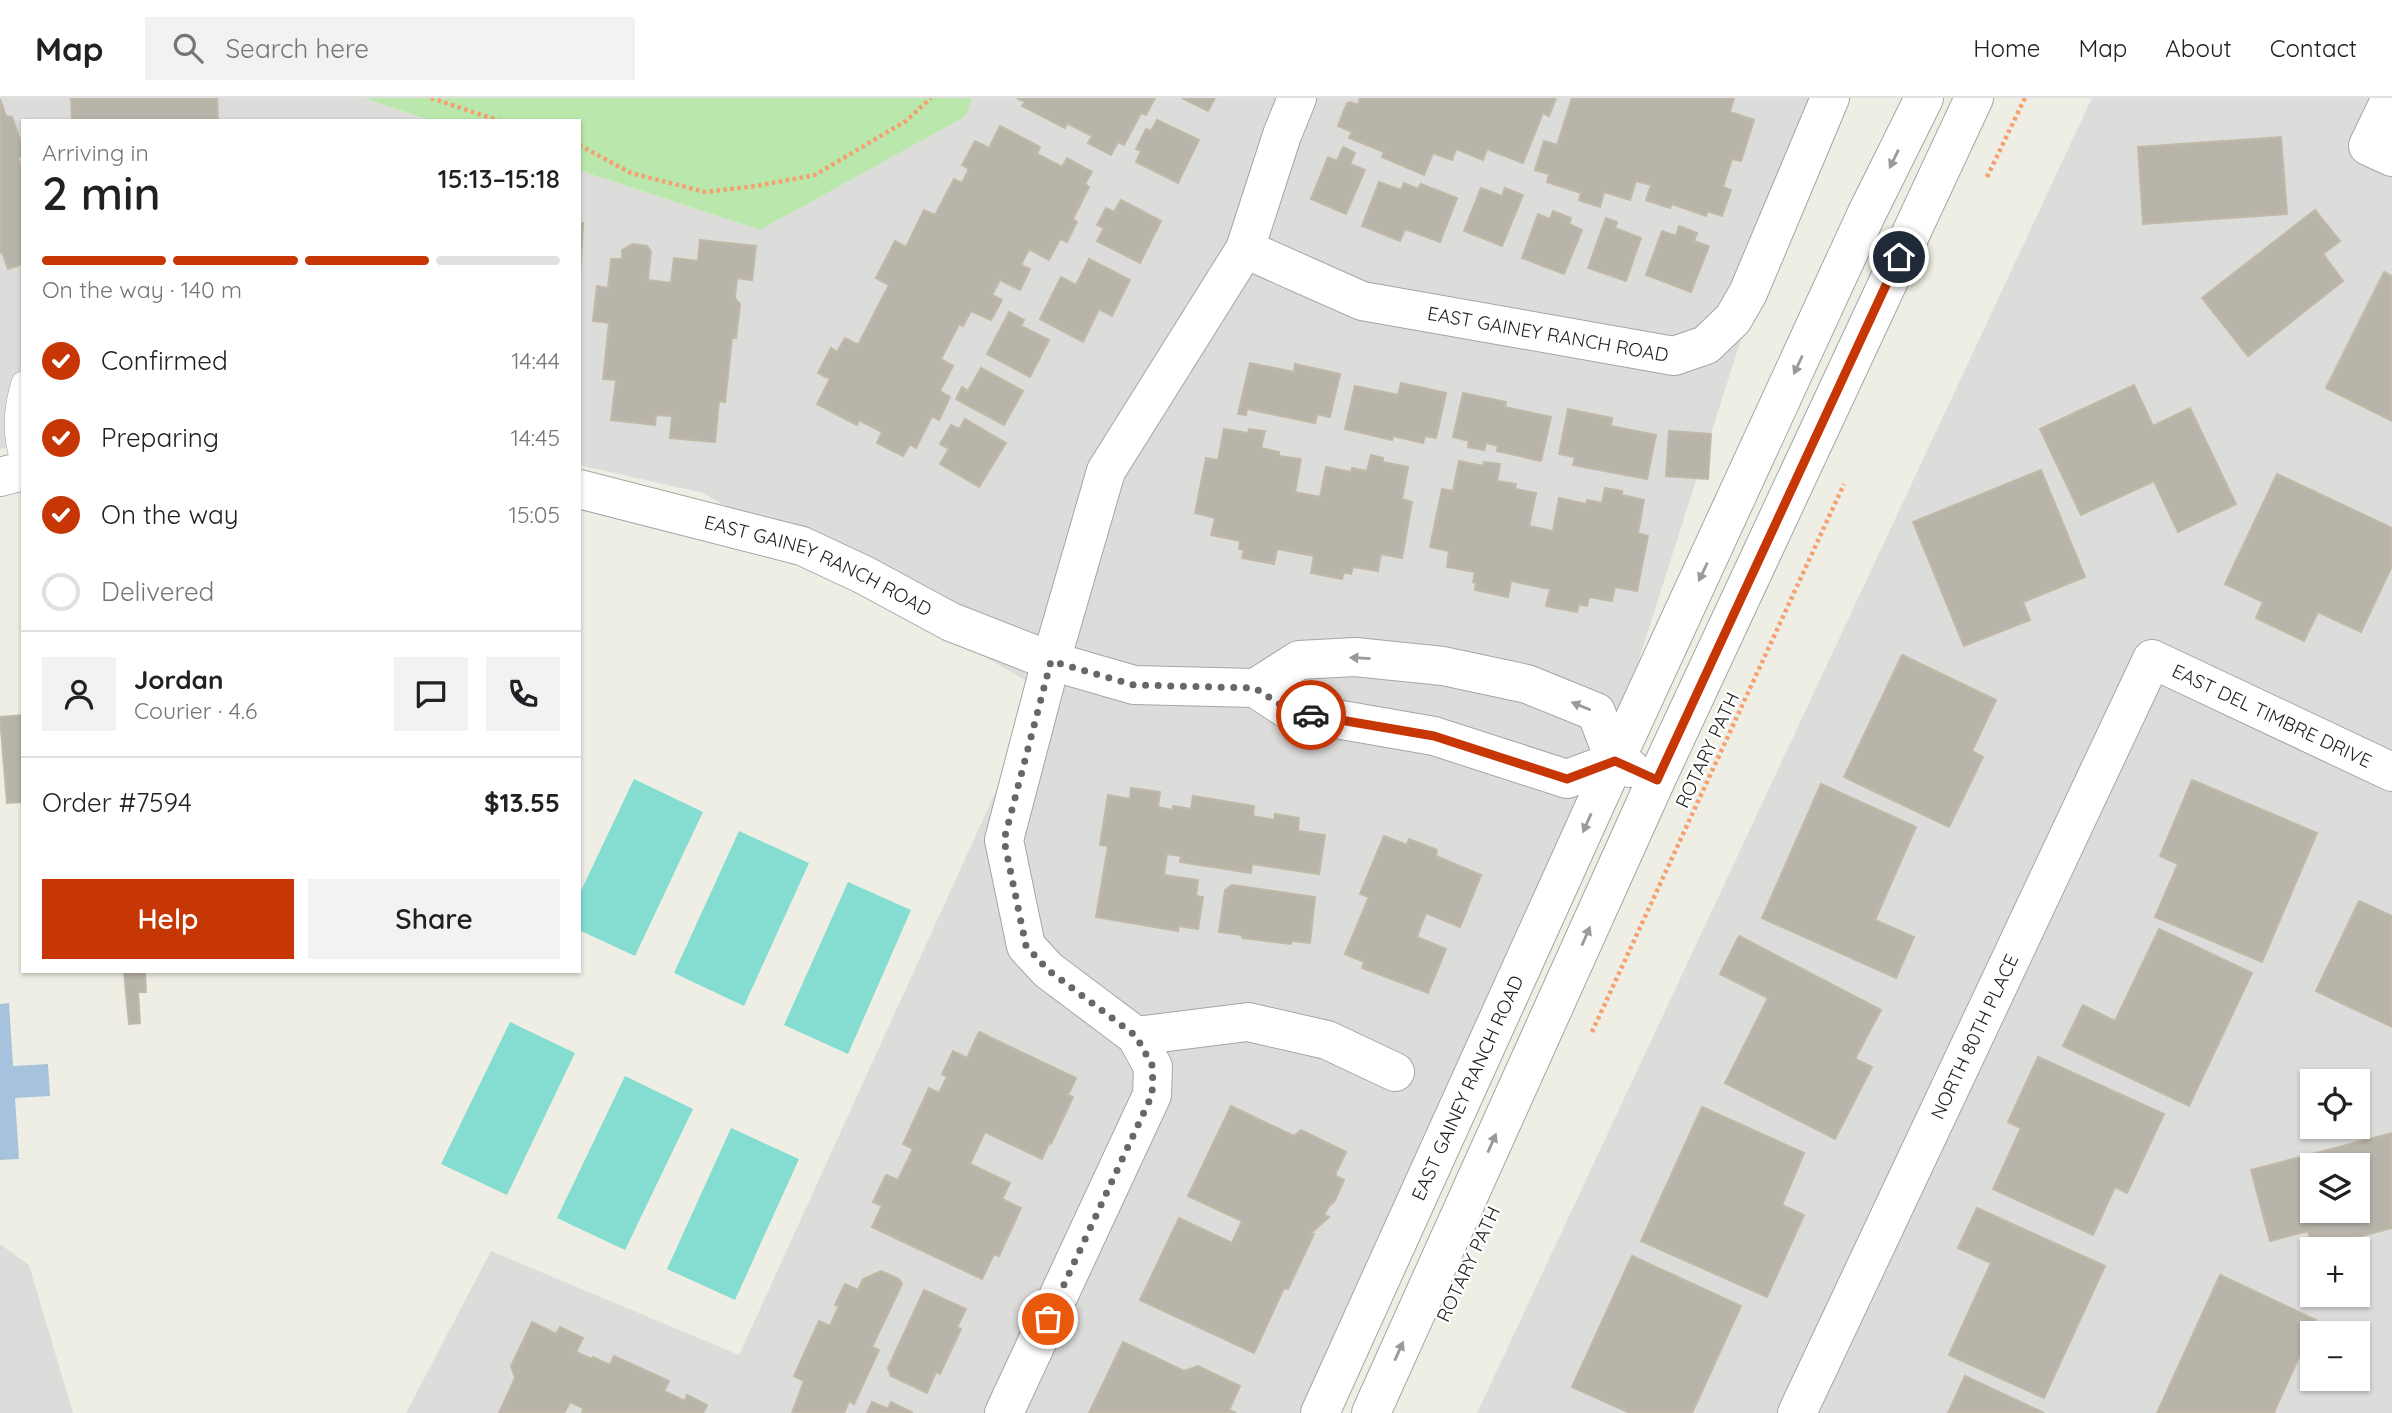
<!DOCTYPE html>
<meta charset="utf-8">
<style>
body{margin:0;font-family:Quicksand,sans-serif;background:#f2f2f2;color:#202124;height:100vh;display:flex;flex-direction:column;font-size:26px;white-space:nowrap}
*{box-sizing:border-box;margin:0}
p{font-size:23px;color:#757577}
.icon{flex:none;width:38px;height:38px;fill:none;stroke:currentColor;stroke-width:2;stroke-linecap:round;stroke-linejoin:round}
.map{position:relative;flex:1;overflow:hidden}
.drawer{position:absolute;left:21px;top:21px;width:560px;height:854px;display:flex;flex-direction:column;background:#fff;border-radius:0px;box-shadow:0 2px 5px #0004}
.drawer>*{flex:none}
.fabs{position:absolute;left:2300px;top:971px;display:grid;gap:14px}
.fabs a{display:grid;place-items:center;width:70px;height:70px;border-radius:0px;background:#fff;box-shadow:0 2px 5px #0004;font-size:35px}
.pin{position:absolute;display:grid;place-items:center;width:60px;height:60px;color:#fff;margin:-30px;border:4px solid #fff;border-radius:50%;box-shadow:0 2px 7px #0007}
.courier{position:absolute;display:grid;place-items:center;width:70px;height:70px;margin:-35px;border:5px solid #c73705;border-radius:50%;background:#fff;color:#222;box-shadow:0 2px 9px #0007}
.overview em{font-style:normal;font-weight:600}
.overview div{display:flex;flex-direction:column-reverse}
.overview{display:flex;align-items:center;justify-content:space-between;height:119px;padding:0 21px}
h1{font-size:46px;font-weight:600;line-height:52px}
.bar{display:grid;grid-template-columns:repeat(4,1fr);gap:10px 7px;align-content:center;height:84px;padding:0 21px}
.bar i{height:9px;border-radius:5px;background:#e0e0e0}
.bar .current{background:#c73705}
.bar p{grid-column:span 4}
.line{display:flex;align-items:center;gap:18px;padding:0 21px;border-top:2px solid #e0e0e0}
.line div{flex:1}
.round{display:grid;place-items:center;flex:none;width:74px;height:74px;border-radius:0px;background:#f2f2f2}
ol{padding:0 21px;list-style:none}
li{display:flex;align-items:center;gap:21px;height:77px}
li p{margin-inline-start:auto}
li .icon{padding:7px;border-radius:50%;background:#c73705;color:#fff;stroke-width:4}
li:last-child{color:#757577}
li i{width:38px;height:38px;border:4px solid #e0e0e0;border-radius:50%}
.action{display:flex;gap:14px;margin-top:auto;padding:14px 21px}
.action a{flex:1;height:80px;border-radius:0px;background:#c73705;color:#fff;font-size:28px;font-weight:600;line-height:80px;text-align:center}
.action a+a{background:#f2f2f2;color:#202124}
header{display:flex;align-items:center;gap:42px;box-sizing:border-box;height:98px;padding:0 35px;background:#fff;border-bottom:2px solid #e0e0e0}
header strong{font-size:33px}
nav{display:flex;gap:38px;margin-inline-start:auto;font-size:24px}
.search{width:490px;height:63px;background:#f2f2f2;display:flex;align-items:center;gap:18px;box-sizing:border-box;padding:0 24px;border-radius:0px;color:#757577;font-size:26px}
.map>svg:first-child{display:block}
.residential{fill:#dcdcdb;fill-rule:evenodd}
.grass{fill:#bae8ac}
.pitch{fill:#85dcd1}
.water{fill:#a6c2dc}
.building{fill:#b9b4aa;stroke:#c0b9a7;stroke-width:2;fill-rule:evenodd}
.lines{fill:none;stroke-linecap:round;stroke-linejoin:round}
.service-casing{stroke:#a5a5a5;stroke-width:24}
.minor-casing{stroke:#a5a5a5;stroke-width:40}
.path{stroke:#f69f6f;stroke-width:4.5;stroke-dasharray:3.5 3.5;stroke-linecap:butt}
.service{stroke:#fff;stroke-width:23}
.minor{stroke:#fff;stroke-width:38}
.oneway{fill:#9a9a9a}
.done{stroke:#676764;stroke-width:7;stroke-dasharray:0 12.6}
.route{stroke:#c73705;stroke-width:9}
.labels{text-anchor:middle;stroke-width:5;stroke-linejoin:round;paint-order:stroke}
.street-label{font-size:19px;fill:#1e1e1e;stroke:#fff}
</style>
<header>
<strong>Map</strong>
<div class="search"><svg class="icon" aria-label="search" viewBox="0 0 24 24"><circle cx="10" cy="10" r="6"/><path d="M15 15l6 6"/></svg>Search here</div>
<nav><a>Home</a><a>Map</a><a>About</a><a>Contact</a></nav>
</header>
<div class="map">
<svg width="2392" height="1315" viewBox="0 0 2392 1315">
<rect width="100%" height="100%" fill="#efeee5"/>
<!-- residential -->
<path class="residential" d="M 0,0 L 364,0 L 432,23 L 23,23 L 23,347 L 0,351 Z
M 972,0 L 1818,0 L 1590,715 L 1309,1315 L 406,1315 L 491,1153 L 739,1257 L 1042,592 L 703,395 L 579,367 L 579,72 L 760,132 L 966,18 Z
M 2092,0 L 2392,0 L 2392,1315 L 1477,1315 ZM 2312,984 L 2357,984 L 2357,1029 L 2312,1029 ZM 2312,1068 L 2357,1068 L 2357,1113 L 2312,1113 ZM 2312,1152 L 2357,1152 L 2357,1197 L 2312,1197 ZM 2312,1236 L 2357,1236 L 2357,1281 L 2312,1281 Z
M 0,1146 L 29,1167 L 73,1315 L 0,1315 Z"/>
<!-- grass -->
<path class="grass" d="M 364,0 L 972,0 L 966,18 L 760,132 L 579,72 L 579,23 L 432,23 Z"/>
<!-- pitch -->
<path class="pitch" d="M 634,681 L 703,714 L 635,858 L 579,832 L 579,797 Z
M 739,733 L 809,765 L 744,908 L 674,875 Z
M 848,784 L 911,812 L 848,956 L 784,927 Z
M 510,924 L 575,955 L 507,1097 L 441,1066 Z
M 625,978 L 693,1011 L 625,1152 L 557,1120 Z
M 731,1030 L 799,1061 L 735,1202 L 667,1171 Z"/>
<!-- water -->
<path class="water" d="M 9,905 L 13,968 L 48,966 L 50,998 L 15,1000 L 19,1061 L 0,1062 L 0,906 Z"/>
<!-- building -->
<path class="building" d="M 71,0 L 217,0 L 218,23 L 72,23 Z
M 1017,0 L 1155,0 L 1146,17 L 1141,15 L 1124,47 L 1118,44 L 1111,57 L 1088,45 L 1092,38 L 1067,25 L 1065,30 L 1022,8 L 1025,4 Z
M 1182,0 L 1215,0 L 1208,13 Z
M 1360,0 L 1556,0 L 1549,18 L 1543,15 L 1523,65 L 1487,51 L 1483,62 L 1456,51 L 1452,62 L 1433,55 L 1424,77 L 1382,59 L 1384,54 L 1349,40 L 1352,34 L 1338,28 L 1347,5 L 1351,4 L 1358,7 Z
M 1572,0 L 1734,0 L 1730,14 L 1754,22 L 1741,63 L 1732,61 L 1723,89 L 1731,92 L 1722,118 L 1707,113 L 1706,118 L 1672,106 L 1670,110 L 1646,102 L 1651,87 L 1636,83 L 1630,102 L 1604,94 L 1600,109 L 1579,102 L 1581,95 L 1547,84 L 1549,76 L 1535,72 L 1544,43 L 1557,47 Z
M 0,1 L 6,18 L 12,19 L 23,50 L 23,58 L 18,60 L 23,73 L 23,166 L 8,171 L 2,154 L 0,155 Z
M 1157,22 L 1199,42 L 1178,85 L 1136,64 L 1141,53 L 1136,51 L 1146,31 L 1151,33 Z
M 1000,28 L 1040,49 L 1037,56 L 1062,69 L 1067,60 L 1092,74 L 1085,86 L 1089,89 L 1073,121 L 1077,124 L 1067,144 L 1060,141 L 1049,162 L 1029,151 L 1021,167 L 1030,171 L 1020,192 L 1000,182 L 992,197 L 1002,202 L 991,222 L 971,213 L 963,228 L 959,226 L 941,261 L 953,268 L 940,293 L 950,299 L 939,322 L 932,318 L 916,350 L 910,346 L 903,358 L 877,345 L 882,334 L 859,322 L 857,327 L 817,306 L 830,281 L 818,275 L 831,250 L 837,254 L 845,240 L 858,247 L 889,187 L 876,180 L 895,143 L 906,149 L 924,112 L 935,117 L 954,81 L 962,85 L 969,71 L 962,67 L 975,43 L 989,50 Z
M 2281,39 L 2287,116 L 2143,126 L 2138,49 Z
M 1343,49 L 1355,55 L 1350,66 L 1365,72 L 1346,116 L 1311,101 L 1328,59 L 1337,63 Z
M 1379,84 L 1401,92 L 1404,85 L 1418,91 L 1421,86 L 1457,100 L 1440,144 L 1405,131 L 1400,143 L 1362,128 Z
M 1481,90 L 1502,98 L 1505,90 L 1523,97 L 1502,148 L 1464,133 Z
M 1121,102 L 1161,123 L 1140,165 L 1097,143 L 1104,130 L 1097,127 L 1106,110 L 1114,114 Z
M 2315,112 L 2340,143 L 2323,156 L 2343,183 L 2248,258 L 2202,200 Z
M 1553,113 L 1571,120 L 1569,126 L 1582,132 L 1564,176 L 1522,160 L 1538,116 L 1550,121 Z
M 1606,120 L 1617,124 L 1615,130 L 1641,140 L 1626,183 L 1588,170 Z
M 579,125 L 583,125 L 579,194 Z
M 1679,128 L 1697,135 L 1694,143 L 1709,148 L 1691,194 L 1646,177 L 1662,133 L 1676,138 Z
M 700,142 L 756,148 L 752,182 L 737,180 L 735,200 L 740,206 L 736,240 L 732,240 L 725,304 L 719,303 L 715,344 L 670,340 L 672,318 L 656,317 L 655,327 L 611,322 L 616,282 L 603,281 L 609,225 L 593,223 L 597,188 L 608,190 L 611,161 L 622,161 L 622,152 L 633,146 L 647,148 L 651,153 L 648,182 L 671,185 L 674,160 L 698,163 Z
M 1089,161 L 1130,182 L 1112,218 L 1099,211 L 1083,244 L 1040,221 L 1061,179 L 1076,187 Z
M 2384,174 L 2392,178 L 2392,323 L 2326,290 Z
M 1009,214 L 1024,222 L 1021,228 L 1049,242 L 1030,279 L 987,256 Z
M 1250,265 L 1294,274 L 1295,266 L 1340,276 L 1330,319 L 1317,316 L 1315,325 L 1247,311 L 1246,317 L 1238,316 Z
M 981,270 L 1023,293 L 1004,327 L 956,301 L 962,289 L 968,293 Z
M 1401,285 L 1446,295 L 1436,340 L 1425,338 L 1423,345 L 1393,338 L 1392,342 L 1345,331 L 1355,288 L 1398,297 Z
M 2134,287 L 2153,328 L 2190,310 L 2236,406 L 2178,434 L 2154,383 L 2081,417 L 2040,331 Z
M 1463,295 L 1506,304 L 1505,309 L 1551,319 L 1541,363 L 1497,353 L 1498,348 L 1486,345 L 1484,352 L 1468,349 L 1469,343 L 1453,339 Z
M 1568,311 L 1612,320 L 1611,328 L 1656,337 L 1647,381 L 1573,367 L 1575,359 L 1559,356 Z
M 965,321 L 1006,345 L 979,389 L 940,366 L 949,351 L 940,346 L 951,327 L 959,331 Z
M 1224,331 L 1248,335 L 1249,331 L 1265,333 L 1261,350 L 1279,354 L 1279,358 L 1301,361 L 1295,394 L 1320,399 L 1326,369 L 1351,374 L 1352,370 L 1367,373 L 1371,357 L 1383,360 L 1383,364 L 1408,369 L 1402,401 L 1412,404 L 1402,460 L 1381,456 L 1378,473 L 1353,469 L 1351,476 L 1344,474 L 1342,481 L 1311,475 L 1314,458 L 1277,451 L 1274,466 L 1242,460 L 1244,452 L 1239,451 L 1240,443 L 1211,437 L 1215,420 L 1195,415 L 1206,360 L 1218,362 Z
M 1669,333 L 1711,336 L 1708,381 L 1666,378 Z
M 1459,363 L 1483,368 L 1484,364 L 1500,366 L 1497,383 L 1516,386 L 1515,391 L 1536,395 L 1529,428 L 1553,433 L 1559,400 L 1586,406 L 1587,402 L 1602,405 L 1605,390 L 1622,393 L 1622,397 L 1644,402 L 1638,435 L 1648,438 L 1637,493 L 1615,489 L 1612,503 L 1589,499 L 1587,508 L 1579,506 L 1577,514 L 1546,508 L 1550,491 L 1511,483 L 1508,499 L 1475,492 L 1476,485 L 1473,484 L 1475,474 L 1447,469 L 1449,453 L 1430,449 L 1442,391 L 1453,393 Z
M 2041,372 L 2085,479 L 2023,504 L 2030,522 L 1964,548 L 1913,424 Z
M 2277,376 L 2392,430 L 2392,468 L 2361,534 L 2318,514 L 2304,543 L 2256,520 L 2263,504 L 2225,486 Z
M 1902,557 L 1996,602 L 1972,653 L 1983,659 L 1949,729 L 1844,679 Z
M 23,617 L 23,704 L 7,705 L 0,619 Z
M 2192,682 L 2317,735 L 2262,864 L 2155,819 L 2178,766 L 2160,758 Z
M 1821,686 L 1916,729 L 1875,822 L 1914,839 L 1896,880 L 1762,820 Z
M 1131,690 L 1160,694 L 1158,709 L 1173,712 L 1173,708 L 1191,711 L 1193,698 L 1254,708 L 1253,718 L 1274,722 L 1275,716 L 1299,720 L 1298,733 L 1325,737 L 1319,776 L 1252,766 L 1251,775 L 1180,764 L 1181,758 L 1167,756 L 1164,777 L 1198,782 L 1196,798 L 1203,799 L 1198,831 L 1179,828 L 1178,833 L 1096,819 L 1108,748 L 1100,747 L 1108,697 L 1130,701 Z
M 1384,738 L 1407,747 L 1409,741 L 1437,752 L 1436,758 L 1481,777 L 1460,829 L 1426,815 L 1417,839 L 1446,851 L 1428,895 L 1362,870 L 1364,864 L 1345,856 L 1369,799 L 1360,796 Z
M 1232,787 L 1315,799 L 1310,845 L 1292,843 L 1291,846 L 1243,840 L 1241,837 L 1219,834 L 1225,792 Z
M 2359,803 L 2392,818 L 2392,929 L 2316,893 Z
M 2159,831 L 2252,875 L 2189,1008 L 2063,948 L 2083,907 L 2115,923 Z
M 1739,838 L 1881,912 L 1855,961 L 1872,969 L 1835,1041 L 1725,985 L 1768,900 L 1720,876 Z
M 124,873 L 145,875 L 146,894 L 138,894 L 140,925 L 129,926 Z
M 979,934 L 1076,980 L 1068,997 L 1073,999 L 1051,1046 L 1049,1045 L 1042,1061 L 985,1034 L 970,1066 L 1010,1085 L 1002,1101 L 1021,1110 L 999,1158 L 994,1156 L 982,1181 L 872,1129 L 882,1108 L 873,1104 L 886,1077 L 898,1082 L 913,1051 L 903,1046 L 929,990 L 939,995 L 947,979 L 942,976 L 953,953 L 967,960 Z
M 2038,959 L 2164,1016 L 2127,1095 L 2115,1089 L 2093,1137 L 1993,1091 L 2021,1030 L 2008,1024 Z
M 1231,1008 L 1294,1038 L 1301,1032 L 1346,1054 L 1335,1077 L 1344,1082 L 1334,1104 L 1329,1108 L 1324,1117 L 1329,1119 L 1311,1135 L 1314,1136 L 1288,1191 L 1284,1190 L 1254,1255 L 1140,1202 L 1179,1120 L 1232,1145 L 1242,1123 L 1188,1098 Z
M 1702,1009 L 1804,1055 L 1782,1107 L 1804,1117 L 1767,1199 L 1641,1143 Z
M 2392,1035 L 2392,1130 L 2313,1151 L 2308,1133 L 2270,1143 L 2251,1072 ZM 2312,1068 L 2357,1068 L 2357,1113 L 2312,1113 Z
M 1977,1110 L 2105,1168 L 2044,1300 L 1949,1257 L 1991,1165 L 1958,1150 Z
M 1632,1158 L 1741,1208 L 1692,1315 L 1630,1315 L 1572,1289 Z
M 881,1173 L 899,1181 L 902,1186 L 872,1249 L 879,1252 L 854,1306 L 849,1303 L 844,1315 L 792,1315 L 804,1283 L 794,1278 L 819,1223 L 830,1228 L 839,1208 L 835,1207 L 845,1186 L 858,1192 L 863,1181 Z
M 2220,1177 L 2316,1222 L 2274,1314 L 2275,1315 L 2157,1315 Z
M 924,1192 L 966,1211 L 957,1229 L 961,1231 L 940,1276 L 936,1274 L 927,1295 L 891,1278 L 888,1270 Z
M 532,1224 L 556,1236 L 560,1229 L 583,1240 L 576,1254 L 592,1261 L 593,1259 L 610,1267 L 614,1258 L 669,1283 L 664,1293 L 685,1303 L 687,1297 L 707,1307 L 703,1315 L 582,1315 L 583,1310 L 570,1304 L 564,1315 L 499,1315 L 515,1280 L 511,1268 Z
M 1123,1244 L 1184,1273 L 1198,1268 L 1240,1288 L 1229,1312 L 1236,1315 L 1089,1315 Z
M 1965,1278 L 2044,1315 L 1948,1315 Z
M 872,1304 L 888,1311 L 891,1304 L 913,1315 L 867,1315 Z"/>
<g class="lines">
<!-- service casing -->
<g class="service-casing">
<path id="service" d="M 23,285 C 15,310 13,339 23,364"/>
</g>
<!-- minor casing -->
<g class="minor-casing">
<g id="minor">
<path d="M 2391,0 L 2368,48 L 2392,59"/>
<path id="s1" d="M 1245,151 L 1362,203 L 1674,258 L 1706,247 L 1733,221 L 1748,195 L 1830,0"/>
<path d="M 0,379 L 23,373"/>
<path id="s2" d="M 579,391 L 802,448 L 864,477 L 951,524 L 1051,563 L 1134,587 L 1255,590 L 1290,613 L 1434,638 L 1567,681 L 1615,663"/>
<path d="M 1255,590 L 1299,562 L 1355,559 L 1443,568 L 1527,586 L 1596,614 L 1615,663 L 1630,670"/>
<path d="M 1136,938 L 1248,924 L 1327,942 L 1395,974"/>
<path d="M 1004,1315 L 1152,997 L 1153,969 L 1136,938 L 1048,872 L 1026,848 L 1004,742 L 1051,563 L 1106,373 L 1245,151 L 1282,37 L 1297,0"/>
<path id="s3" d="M 1320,1315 L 1615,663 L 1866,117 L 1924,0"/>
<path d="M 1371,1315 L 1656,682 L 1974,0"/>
<path id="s4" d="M 1797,1315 L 2152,561 L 2392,674"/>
</g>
</g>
<!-- path -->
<path class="path" d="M 431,0 L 500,23
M 579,47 L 631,75 L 705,94 L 756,88 L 815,77 L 906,23 L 931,0
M 1987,79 L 2025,0
M 1592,934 L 1844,386"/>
<!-- service -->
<use href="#service" class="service"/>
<!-- minor -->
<use href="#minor" class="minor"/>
</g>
<!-- one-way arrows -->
<defs><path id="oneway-solid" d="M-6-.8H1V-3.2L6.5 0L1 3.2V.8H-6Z" transform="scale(1.75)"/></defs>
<g class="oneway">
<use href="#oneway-solid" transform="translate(1894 61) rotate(116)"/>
<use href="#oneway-solid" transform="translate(1798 267) rotate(115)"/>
<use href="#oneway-solid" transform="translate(1703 474) rotate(115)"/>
<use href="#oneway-solid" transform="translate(1360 560) rotate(-177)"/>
<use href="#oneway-solid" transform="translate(1581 608) rotate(-158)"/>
<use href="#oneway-solid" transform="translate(1587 725) rotate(114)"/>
<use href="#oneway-solid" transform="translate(1586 838) rotate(-66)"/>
<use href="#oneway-solid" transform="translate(1492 1045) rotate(-66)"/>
<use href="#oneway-solid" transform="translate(1399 1253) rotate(-66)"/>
</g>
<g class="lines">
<!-- done -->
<path class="done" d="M 1048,1221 L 1152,997 L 1153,969 L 1136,938 L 1048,872 L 1026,848 L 1004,742 L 1051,563 L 1134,587 L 1255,590 L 1290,613 L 1311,617"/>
<!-- route -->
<path class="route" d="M 1311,617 L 1434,638 L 1567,681 L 1615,663 L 1657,682 L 1899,159"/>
</g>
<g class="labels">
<!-- street labels -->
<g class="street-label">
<text dy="7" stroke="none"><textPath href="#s1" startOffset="317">EAST GAINEY RANCH ROAD</textPath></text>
<text dy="7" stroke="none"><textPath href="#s2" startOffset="252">EAST GAINEY RANCH ROAD</textPath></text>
<text dy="7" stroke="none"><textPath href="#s4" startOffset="966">EAST DEL TIMBRE DRIVE</textPath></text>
<text transform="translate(1707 652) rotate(-65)" y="7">ROTARY PATH</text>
<text dy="7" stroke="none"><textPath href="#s4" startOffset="416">NORTH 80TH PLACE</textPath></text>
<text dy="7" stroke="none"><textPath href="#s3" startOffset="357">EAST GAINEY RANCH ROAD</textPath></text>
<text transform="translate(1468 1166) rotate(-65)" y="7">ROTARY PATH</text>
</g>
</g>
</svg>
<div class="fabs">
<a><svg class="icon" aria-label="locate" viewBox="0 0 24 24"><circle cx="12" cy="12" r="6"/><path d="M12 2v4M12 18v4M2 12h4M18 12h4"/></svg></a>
<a><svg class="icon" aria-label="layers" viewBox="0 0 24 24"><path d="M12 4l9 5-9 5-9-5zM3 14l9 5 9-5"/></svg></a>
<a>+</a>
<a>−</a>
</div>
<div class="pin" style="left:1048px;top:1221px;background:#ea580c"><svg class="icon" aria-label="bag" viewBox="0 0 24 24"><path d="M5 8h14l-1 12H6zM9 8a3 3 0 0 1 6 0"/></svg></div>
<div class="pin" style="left:1899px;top:159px;background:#1f2937"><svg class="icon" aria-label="home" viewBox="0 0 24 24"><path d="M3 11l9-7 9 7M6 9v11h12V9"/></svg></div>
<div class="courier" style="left:1311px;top:617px"><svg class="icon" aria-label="car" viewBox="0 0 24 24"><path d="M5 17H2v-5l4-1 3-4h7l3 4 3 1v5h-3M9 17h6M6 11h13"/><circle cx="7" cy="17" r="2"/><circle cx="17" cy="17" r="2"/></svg></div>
<section class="drawer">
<div class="overview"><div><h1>2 min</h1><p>Arriving in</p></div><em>15:13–15:18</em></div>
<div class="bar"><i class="current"></i><i class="current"></i><i class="current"></i><i></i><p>On the way · 140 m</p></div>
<ol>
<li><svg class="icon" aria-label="check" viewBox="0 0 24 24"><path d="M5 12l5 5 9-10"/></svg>Confirmed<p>14:44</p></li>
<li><svg class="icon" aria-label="check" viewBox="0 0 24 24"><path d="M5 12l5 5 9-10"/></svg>Preparing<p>14:45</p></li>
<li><svg class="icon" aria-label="check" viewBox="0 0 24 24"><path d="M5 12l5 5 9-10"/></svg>On the way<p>15:05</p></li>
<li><i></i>Delivered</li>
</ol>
<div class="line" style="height:126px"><a class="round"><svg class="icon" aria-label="person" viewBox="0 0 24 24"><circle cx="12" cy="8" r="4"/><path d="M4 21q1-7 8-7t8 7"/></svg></a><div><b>Jordan</b><p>Courier · 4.6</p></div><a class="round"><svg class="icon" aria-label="chat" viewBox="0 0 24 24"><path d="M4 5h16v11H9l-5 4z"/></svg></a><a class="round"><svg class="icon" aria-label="phone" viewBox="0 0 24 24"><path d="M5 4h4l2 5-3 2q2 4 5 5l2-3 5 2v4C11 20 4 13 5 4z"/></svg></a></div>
<div class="line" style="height:91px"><div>Order #7594</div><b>$13.55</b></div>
<div class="action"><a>Help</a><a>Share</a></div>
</section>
</div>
